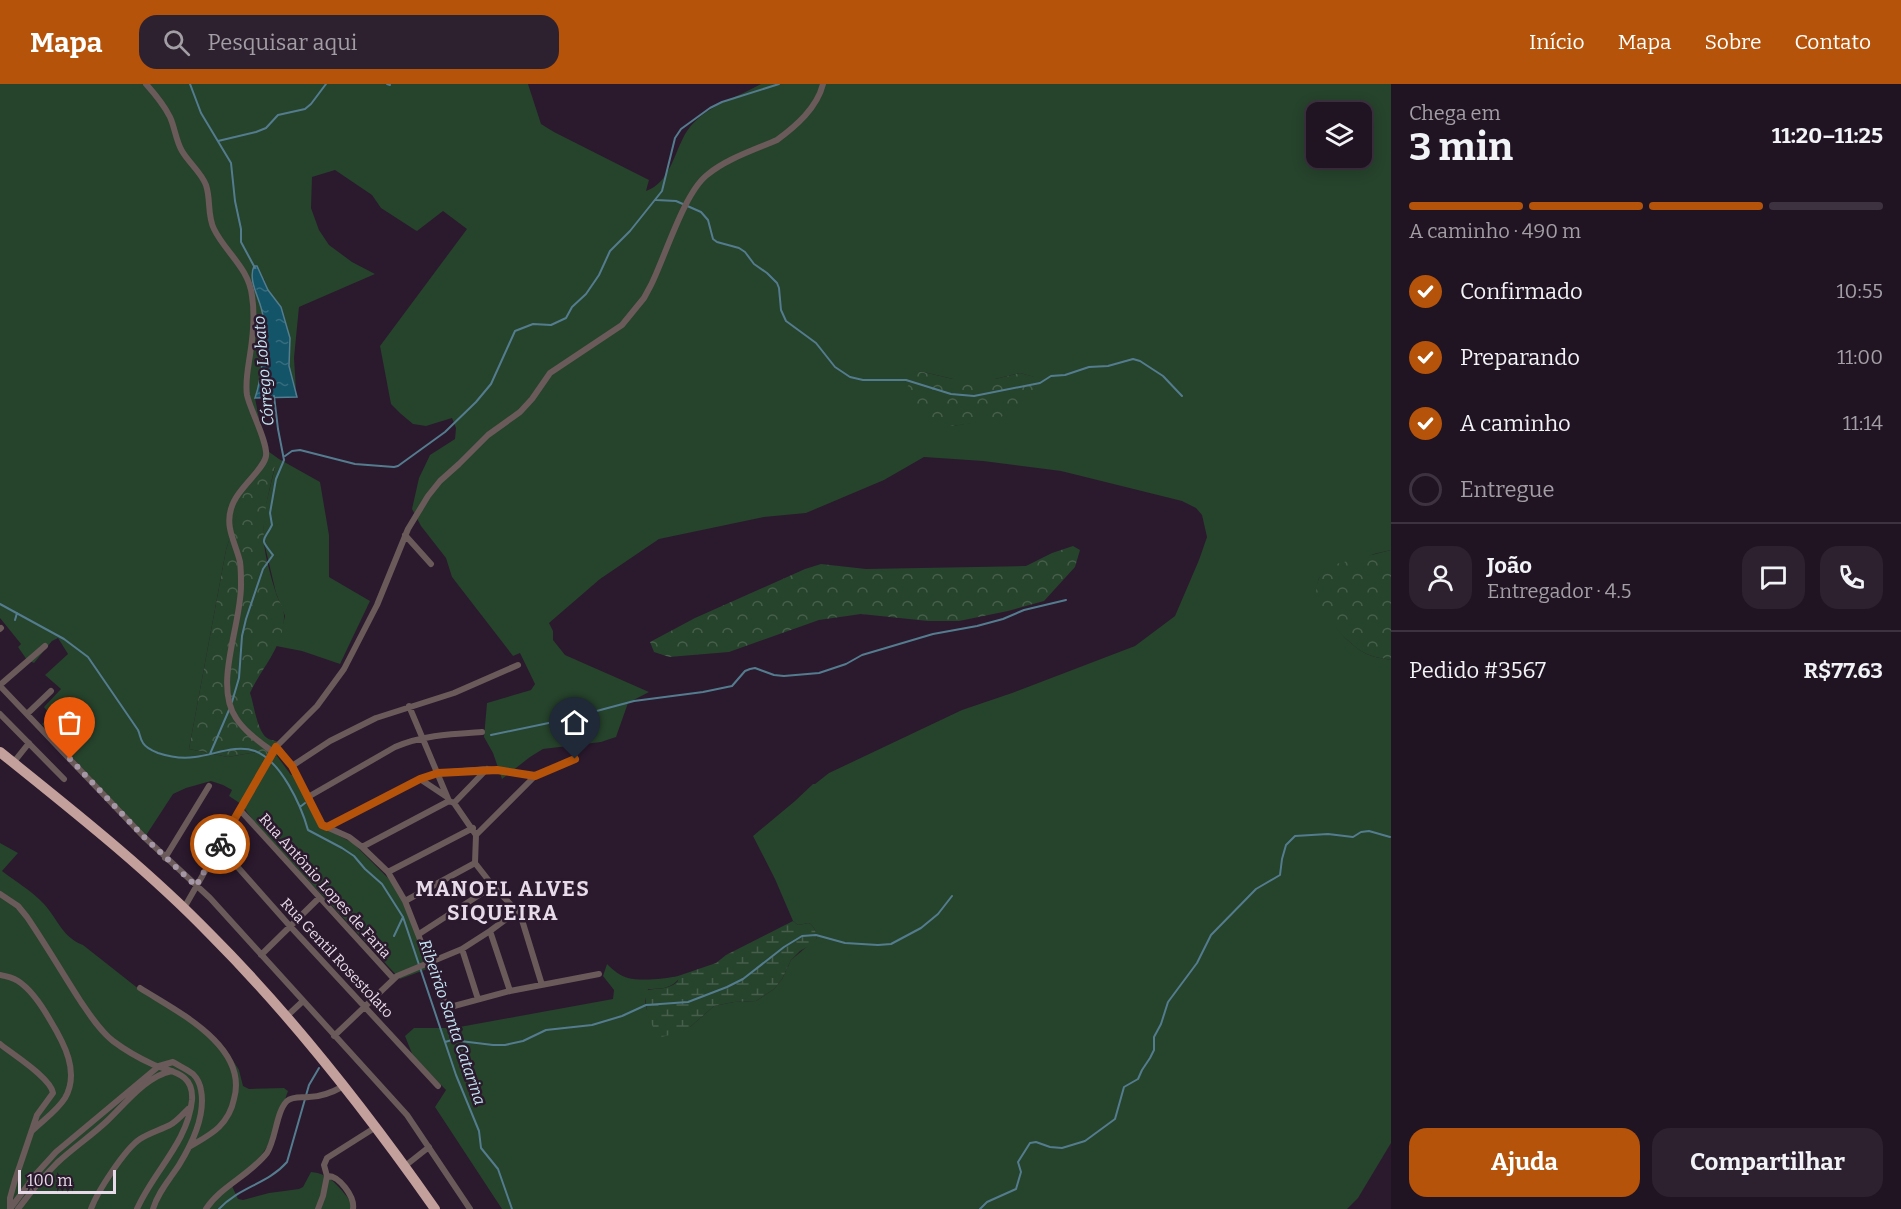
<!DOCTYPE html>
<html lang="pt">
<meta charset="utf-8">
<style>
body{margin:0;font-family:Bitter,serif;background:#2d202f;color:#f1f3f6;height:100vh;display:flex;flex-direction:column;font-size:22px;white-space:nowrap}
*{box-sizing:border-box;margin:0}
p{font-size:20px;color:#a29ea5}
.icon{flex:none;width:33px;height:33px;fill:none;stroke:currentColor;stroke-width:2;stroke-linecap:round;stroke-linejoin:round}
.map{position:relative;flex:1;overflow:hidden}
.details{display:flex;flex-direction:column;background:#201322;width:510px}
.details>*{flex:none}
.fabs{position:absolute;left:1306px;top:18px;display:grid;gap:12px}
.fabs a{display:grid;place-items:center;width:66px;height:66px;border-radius:12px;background:#201322;box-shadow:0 3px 15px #0003,0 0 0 2px #3d3240;font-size:30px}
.scale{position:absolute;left:18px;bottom:15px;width:98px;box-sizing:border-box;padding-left:6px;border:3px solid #e8dbe9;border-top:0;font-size:16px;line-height:21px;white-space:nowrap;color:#e8dbe9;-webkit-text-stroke:4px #2b192d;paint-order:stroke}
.pin{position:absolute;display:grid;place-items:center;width:51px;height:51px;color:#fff;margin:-62px -26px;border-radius:50% 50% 50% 0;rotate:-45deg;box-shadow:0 0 6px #0007}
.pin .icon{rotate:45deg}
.courier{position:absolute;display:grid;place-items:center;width:60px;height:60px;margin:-30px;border:4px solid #b45309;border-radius:50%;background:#fff;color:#222;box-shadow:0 2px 8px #0007}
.head em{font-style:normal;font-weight:700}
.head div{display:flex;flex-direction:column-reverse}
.head{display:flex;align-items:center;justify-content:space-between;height:102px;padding:0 18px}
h1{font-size:39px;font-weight:700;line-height:45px}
.bar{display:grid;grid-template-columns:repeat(4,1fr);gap:9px 6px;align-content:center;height:72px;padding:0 18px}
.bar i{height:8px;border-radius:4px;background:#3d3240}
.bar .on{background:#b45309}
.bar p{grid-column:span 4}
.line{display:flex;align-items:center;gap:15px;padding:0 18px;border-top:2px solid #3d3240}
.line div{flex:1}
.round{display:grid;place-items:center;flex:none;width:63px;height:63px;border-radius:18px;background:#2d202f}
ol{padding:0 18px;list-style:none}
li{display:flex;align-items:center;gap:18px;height:66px}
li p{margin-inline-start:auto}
li .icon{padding:6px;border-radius:50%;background:#b45309;color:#fff;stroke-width:4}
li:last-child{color:#a29ea5}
li i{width:33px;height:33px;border:3px solid #3d3240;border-radius:50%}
.button{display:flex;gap:12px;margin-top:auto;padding:12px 18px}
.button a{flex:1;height:69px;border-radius:18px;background:#b45309;color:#fff;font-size:24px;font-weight:700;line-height:69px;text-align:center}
.button a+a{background:#2d202f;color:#f1f3f6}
header{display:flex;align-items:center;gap:36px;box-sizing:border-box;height:84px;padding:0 30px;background:#b45309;color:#fff}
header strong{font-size:28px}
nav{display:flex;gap:33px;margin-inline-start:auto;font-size:21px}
.search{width:420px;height:54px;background:#2d202f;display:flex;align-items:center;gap:15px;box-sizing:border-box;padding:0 21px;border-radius:18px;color:#a29ea5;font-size:22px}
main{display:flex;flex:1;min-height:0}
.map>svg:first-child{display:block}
.grass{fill:#26432c;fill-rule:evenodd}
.forest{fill:url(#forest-crowns)}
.wetland{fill:url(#wetland-marsh)}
.water{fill:url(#water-ripples);stroke:#547c8f;stroke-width:1.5}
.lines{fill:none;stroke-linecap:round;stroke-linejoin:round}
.stream{stroke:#547c8f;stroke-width:2}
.minor{stroke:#6a5a59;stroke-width:6}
.trunk{stroke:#c3a09c;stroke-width:10}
.done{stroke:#a697a7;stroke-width:6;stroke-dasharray:0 10.8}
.route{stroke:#b45309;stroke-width:8}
.labels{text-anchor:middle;stroke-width:5;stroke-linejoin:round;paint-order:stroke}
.street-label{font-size:15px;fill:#e8dbe9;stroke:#2b192d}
.water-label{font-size:16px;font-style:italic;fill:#c6e8f6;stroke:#2b192d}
.district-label{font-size:21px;font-weight:bold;letter-spacing:1.5px;fill:#e8dbe9;stroke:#2b192d}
</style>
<header>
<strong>Mapa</strong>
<div class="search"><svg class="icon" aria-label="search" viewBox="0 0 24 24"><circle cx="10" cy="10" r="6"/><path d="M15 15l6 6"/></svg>Pesquisar aqui</div>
<nav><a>Início</a><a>Mapa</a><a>Sobre</a><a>Contato</a></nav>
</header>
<main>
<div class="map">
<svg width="1391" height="1125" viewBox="0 0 1391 1125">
<defs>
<pattern id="forest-crowns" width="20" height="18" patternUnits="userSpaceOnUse" patternTransform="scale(1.5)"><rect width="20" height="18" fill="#26432c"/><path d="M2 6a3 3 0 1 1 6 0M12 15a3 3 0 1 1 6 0" fill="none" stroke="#465e4b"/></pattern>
<pattern id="wetland-marsh" width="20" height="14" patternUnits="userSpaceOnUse" patternTransform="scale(1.5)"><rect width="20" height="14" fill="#26432c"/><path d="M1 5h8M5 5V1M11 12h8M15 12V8" fill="none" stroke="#465e4b"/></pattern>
<pattern id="water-ripples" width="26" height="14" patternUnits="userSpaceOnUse" patternTransform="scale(1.5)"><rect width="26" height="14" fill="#145469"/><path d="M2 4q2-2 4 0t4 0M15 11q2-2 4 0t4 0" fill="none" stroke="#366c7e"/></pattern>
</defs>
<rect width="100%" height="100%" fill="#2b192d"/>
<!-- grass -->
<path class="grass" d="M 0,0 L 528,0 L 541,40 L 554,48 L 649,96 L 646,107 C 671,98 674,67 687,47 C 703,23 736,14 761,0 L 1391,0 L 1391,466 L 1374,470 L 1319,494 C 1310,519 1343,556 1363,568 C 1371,573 1382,574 1391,576 L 1391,1059 L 1358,1114 L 1347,1125 L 502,1125 L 435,1023 L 446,1006 L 413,972 L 405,952 L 414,944 L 454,944 L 613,915 L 614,906 L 603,892 L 607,880 C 613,886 620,892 628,894 C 640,897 665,895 678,892 L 678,896 C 670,905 659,905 648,905 L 645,917 L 647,926 L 690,943 L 714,922 L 734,918 L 756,917 L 774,905 L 782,895 L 791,876 L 817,854 C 816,848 815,843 809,839 L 798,841 L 793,837 L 775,795 L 753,752 L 795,717 L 813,700 L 815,700 L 829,689 L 962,626 L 1012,609 L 1135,562 L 1175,532 L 1199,476 L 1207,453 L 1202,431 L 1196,424 L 1182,417 L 1061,387 L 983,377 L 924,373 L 884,396 L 806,429 L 764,433 L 659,455 L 600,495 L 549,539 L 553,547 L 553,556 L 565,571 L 649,608 L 628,619 L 616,653 L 601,658 L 543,665 L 530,673 L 502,695 L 493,669 L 484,653 L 487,619 L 531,606 L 535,600 L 520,569 L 513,572 L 452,493 L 446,474 L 421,442 L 412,425 L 419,394 L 430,371 L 455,355 L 456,344 L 452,334 L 426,342 L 413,340 L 401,330 L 391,320 L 380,262 L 467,145 L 443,127 L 417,147 L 415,146 L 381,124 L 372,111 L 335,86 L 312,93 L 311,124 L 319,146 L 329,161 L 352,178 L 375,190 L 299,223 L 294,274 L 296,306 L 289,282 L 290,254 L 287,243 L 283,233 L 281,223 L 268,206 L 264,195 L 252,195 L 263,231 L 260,302 L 255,314 L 265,365 L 279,375 L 320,398 L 329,451 L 329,493 L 370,517 L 340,580 L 302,567 L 276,562 L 280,552 L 285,532 L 276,509 L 263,454 L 264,428 L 275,383 L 247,401 L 226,466 L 189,665 L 228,673 L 256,668 L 269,674 L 277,672 L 291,691 L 294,691 L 322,743 L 353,759 L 389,795 L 400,811 L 430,884 L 400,895 L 255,739 L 241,720 L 229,712 L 232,706 L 223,701 L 211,697 L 186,704 L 173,710 L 145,753 L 42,640 L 51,632 L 44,623 L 61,605 L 45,591 L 68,570 L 58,554 L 52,557 L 34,579 L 27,576 L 18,563 L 21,560 L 0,534 ZM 1317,28 L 1362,28 L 1362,74 L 1317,74 ZM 919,287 L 953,295 L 995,295 L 1020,289 L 1034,293 L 1035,303 L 977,338 L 952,342 Z
M 0,759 L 18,769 L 2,787 C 16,798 31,806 44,820 C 57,834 63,854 83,861 L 149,913 L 192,936 L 219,957 L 227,967 L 239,986 L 243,1002 L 249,1005 L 284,1004 L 288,1007 L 269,1060 L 258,1076 L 232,1102 L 238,1115 L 243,1116 L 269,1109 L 299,1105 L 303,1103 L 311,1088 C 332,1089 344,1109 356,1125 L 0,1125 Z"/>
<!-- forest -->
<path class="forest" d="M 919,287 L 953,295 L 995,295 L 1020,289 L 1035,293 L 1035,303 L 1030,312 L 997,336 L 952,342 L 897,317 Z
M 275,382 C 267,416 259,442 267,477 C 270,489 273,501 277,512 C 280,519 285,527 284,534 C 283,563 261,585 250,609 C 254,620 257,647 267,654 C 271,657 276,656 281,659 L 277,672 L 269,674 L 256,668 L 228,673 L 189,665 L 226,466 L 246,401 Z
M 1073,462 L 1080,466 L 1075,483 L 1044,517 L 1008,527 L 959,537 L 928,537 L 861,530 L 819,536 L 729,568 L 669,573 L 654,568 L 650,558 L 695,534 L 805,485 L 821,480 L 866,485 L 1026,482 L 1052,469 Z
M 1391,466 L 1391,576 C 1382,574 1371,573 1363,568 C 1348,559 1325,535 1318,518 C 1315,510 1316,501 1319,494 L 1336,480 Z"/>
<!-- wetland -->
<path class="wetland" d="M 793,837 L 798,841 L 809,839 C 815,843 816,848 817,854 L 812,860 L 800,867 L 791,876 L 782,895 L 774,905 L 756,917 L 734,918 L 714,922 L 690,943 L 682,948 L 661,953 C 651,947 643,918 646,906 C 658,904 669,906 678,897 L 678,892 L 716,879 L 726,871 Z"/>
<!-- water -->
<path class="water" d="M 254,182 L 257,182 L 268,206 L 281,223 L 290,254 L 289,282 L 297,313 L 255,314 C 262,294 266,255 263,233 C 262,217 247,198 254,182 Z"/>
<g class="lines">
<!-- stream -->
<path class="stream" d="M 190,0 L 201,29 L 231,79 L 235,117 L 241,145 L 241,158 L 255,184
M 387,0 L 390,1
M 218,57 L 256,48 L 266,44 L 278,31 L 305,25 L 311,20 L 326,0
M 656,116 L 676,117 L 701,128 L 708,136 L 713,155 L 717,158 L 739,164 L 745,168 L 754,180 L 767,189 L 777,199 L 779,204 L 781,226 L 786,237 L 816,259 L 835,283 L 850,293 L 863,296 L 906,296 L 951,310 L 974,312 L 1040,299 L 1051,292 L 1065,291 L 1089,283 L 1108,282 L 1133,275 L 1140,277 L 1163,292 L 1182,312
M 285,372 L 292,367 L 300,366 L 355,380 L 394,383 L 398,382 L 445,348 L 476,318 L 491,300 L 515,247 L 533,240 L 551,241 L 566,234 L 572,223 L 586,210 L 599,191 L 610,167 L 630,147 L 662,107 L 675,54 L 681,45 L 710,24 L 722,18 L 779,0
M 0,520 L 64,555 L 88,573 L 138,646 C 140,650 140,655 143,659 C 146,664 153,667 158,669 C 170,673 182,675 195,673 C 214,671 236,660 255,667 C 281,677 301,721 308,746 L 342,764 L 354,772 L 365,785 L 382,800 L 403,833 L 456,991 L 479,1047 L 481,1064 L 498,1085 L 512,1125
M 15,536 L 17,529
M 232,618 L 239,594 L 242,552 L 246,535 L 263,485 L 273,471 C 259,453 263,459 272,441 L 270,429 L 276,395 L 284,376 L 278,345 L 274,312
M 491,651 L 563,636 L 634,617 L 703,608 L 732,602 L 745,587 L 750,585 L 755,584 L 774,591 L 784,592 L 819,589 L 846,580 L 862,571 L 933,550 L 977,542 L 1003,535 L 1024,526 L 1066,516
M 210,670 L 229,626
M 300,723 L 305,719
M 394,852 L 403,833
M 445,958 L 452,956 L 493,961 L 505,961 L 523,957 L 546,946 L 592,941 L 622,932 L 646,921 L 688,918 L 727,903 L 743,895 L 784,863 L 802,852 L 816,851 L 845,859 L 878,861 L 891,860 L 921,844 L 938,830 L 952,812
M 219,1125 C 239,1103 268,1100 287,1078 L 309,1001 L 319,984
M 980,1125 L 987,1118 L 1016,1105 L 1021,1088 L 1018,1078 L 1030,1059 L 1036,1058 L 1050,1063 L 1062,1064 L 1085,1057 L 1115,1035 L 1124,1003 L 1138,995 L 1142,986 L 1150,974 L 1154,966 L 1154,953 L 1161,940 L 1168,918 L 1197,879 L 1211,851 L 1256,805 L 1280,791 L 1282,775 L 1286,761 L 1295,752 L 1328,750 L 1353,753 L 1361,748 L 1369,747 L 1390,753"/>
<!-- minor -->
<path class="minor" d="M 146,0 C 155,10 164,21 170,33 C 175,44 176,57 182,67 C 189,79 201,88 206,101 C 211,116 207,131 214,145 C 225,168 249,184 252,212 C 255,230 253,252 250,271 C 248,284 245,298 247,311 C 250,326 268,358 266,372 C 264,386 236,405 231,425 C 225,444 236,460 240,478 C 241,485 241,493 241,500 C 242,539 213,600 236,634 C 245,648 260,658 273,668
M 405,451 L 431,480
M 0,545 L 1,544
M 0,601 L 45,562
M 0,602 L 143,752 L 210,814 L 407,1031 L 470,1125
M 409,622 L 449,717 L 454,719 L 476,751 L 475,779 L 493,802 L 517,827 L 522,836 L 542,901
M 0,630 L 64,695
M 27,630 L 51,607
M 56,660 L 86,627
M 276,663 L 292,682 L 322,741 L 349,753 L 362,763 L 388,788 L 405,817 L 445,919 L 454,922 L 510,907 L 599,890
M 13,679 L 29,659
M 292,682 L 330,657 L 376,634 L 454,609 L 518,581
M 420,695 L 447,713
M 308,713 L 395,663 C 423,651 452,650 482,648
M 454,719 L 487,685
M 240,726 L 393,894
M 327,743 L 420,695 L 438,689 L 487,685 L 535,692
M 476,751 L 535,692 L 575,675
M 219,762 L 289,841 L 438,1002
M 362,763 L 449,717
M 165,774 L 209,702
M 388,788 L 473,744
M 0,810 L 18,822 L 27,833 C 46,861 63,890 81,918 C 90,931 100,947 113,957 C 125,966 139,974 152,980 C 170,988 194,988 192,1016 C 188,1058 153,1088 137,1125
M 405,817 L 475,779
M 184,824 L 276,663 L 317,622 L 344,585 L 377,521 L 408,445 L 428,412 L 440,397 L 459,380 L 488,351 L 520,328 L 532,315 L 550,289 L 622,241 L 644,214 L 651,201 C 665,173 684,109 707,91 C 726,75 754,66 777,56 C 796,42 817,24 823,0
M 490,847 L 510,907
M 419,850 L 493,802
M 462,865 L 478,915
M 261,871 L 319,814
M 0,891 C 6,892 13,894 18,897 C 32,906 42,922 50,936 C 64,959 80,988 65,1014 C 57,1027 42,1037 32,1047
M 140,904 C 176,927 249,962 234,1015 C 232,1025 227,1035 219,1043 C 211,1051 199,1057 189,1063
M 287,932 L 303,917
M 334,952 L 397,892 L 462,865 L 490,847 L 517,827
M 0,960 C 12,970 51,994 53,1009 L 37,1031 L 15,1096 L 10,1114 L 10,1124
M 405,1082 L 429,1063
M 327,1092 L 324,1081 L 327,1074 L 376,1043
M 10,1125 L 36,1090 L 56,1068 L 159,982 L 173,978 C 179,982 187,985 193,990 C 197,994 200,1000 201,1006 C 206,1032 192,1060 179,1081 C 170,1095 158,1108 153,1125
M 18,1125 C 30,1109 43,1093 57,1079 C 73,1064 91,1052 107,1037 C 125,1020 146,992 172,987
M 91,1125 C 97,1108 125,1065 140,1055 C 149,1049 160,1046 170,1041 C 177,1037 183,1030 188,1025
M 206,1125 C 221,1102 250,1091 267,1069 C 276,1055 276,1028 287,1017 C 293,1012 302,1014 309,1013 C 322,1013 333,1008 344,1002
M 318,1125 L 323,1112 L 327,1092 C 339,1091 355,1113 353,1125"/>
<!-- trunk -->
<path class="trunk" d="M 0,668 C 72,726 146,784 210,850 C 294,934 367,1028 435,1125"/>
</g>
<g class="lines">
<!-- done -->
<path class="done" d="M 70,675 L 143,752 L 196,802 L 220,760"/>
<!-- route -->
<path class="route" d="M 220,760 L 276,663 L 292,682 L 322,741 L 327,743 L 420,695 L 438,689 L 497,686 L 535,692 L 575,675"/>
</g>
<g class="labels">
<!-- street labels -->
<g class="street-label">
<text transform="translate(325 802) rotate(48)" y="5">Rua Antônio Lopes de Faria</text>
<text transform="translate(337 874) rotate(47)" y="5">Rua Gentil Rosestolato</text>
</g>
<!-- water labels -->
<g class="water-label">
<text transform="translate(263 287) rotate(-95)" y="6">Córrego Lobato</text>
<text transform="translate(453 938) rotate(71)" y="6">Ribeirão Santa Catarina</text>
</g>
<!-- district labels -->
<g class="district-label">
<text x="503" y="812">MANOEL ALVES<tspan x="503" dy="24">SIQUEIRA</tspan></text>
</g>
</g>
</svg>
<div class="fabs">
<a><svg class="icon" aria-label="layers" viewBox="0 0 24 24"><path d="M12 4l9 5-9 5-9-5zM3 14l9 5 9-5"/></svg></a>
</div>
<div class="scale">100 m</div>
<div class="pin" style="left:70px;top:675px;background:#ea580c"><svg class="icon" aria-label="bag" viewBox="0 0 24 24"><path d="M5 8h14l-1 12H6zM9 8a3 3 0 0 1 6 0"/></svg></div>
<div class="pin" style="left:575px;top:675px;background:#1f2937"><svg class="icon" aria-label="home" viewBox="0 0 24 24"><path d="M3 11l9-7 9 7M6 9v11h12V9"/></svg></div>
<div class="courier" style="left:220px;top:760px"><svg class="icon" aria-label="bike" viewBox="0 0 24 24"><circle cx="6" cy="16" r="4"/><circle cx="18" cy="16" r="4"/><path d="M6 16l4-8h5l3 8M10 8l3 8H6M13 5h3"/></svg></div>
</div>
<section class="details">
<div class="head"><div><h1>3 min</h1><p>Chega em</p></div><em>11:20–11:25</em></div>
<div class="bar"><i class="on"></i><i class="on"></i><i class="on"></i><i></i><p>A caminho · 490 m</p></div>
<ol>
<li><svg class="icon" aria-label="check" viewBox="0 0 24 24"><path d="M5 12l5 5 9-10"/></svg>Confirmado<p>10:55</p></li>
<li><svg class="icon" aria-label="check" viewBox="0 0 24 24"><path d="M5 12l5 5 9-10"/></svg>Preparando<p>11:00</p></li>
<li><svg class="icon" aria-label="check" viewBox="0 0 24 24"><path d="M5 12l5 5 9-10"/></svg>A caminho<p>11:14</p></li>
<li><i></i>Entregue</li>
</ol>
<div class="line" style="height:108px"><a class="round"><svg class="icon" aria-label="person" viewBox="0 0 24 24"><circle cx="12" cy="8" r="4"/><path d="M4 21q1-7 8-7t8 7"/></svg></a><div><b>João</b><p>Entregador · 4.5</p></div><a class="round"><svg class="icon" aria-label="chat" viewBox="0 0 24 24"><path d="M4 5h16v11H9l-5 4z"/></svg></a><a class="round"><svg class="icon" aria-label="phone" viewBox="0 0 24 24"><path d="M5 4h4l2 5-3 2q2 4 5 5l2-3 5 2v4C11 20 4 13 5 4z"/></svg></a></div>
<div class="line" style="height:78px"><div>Pedido #3567</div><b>R$77.63</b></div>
<div class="button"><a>Ajuda</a><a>Compartilhar</a></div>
</section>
</main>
